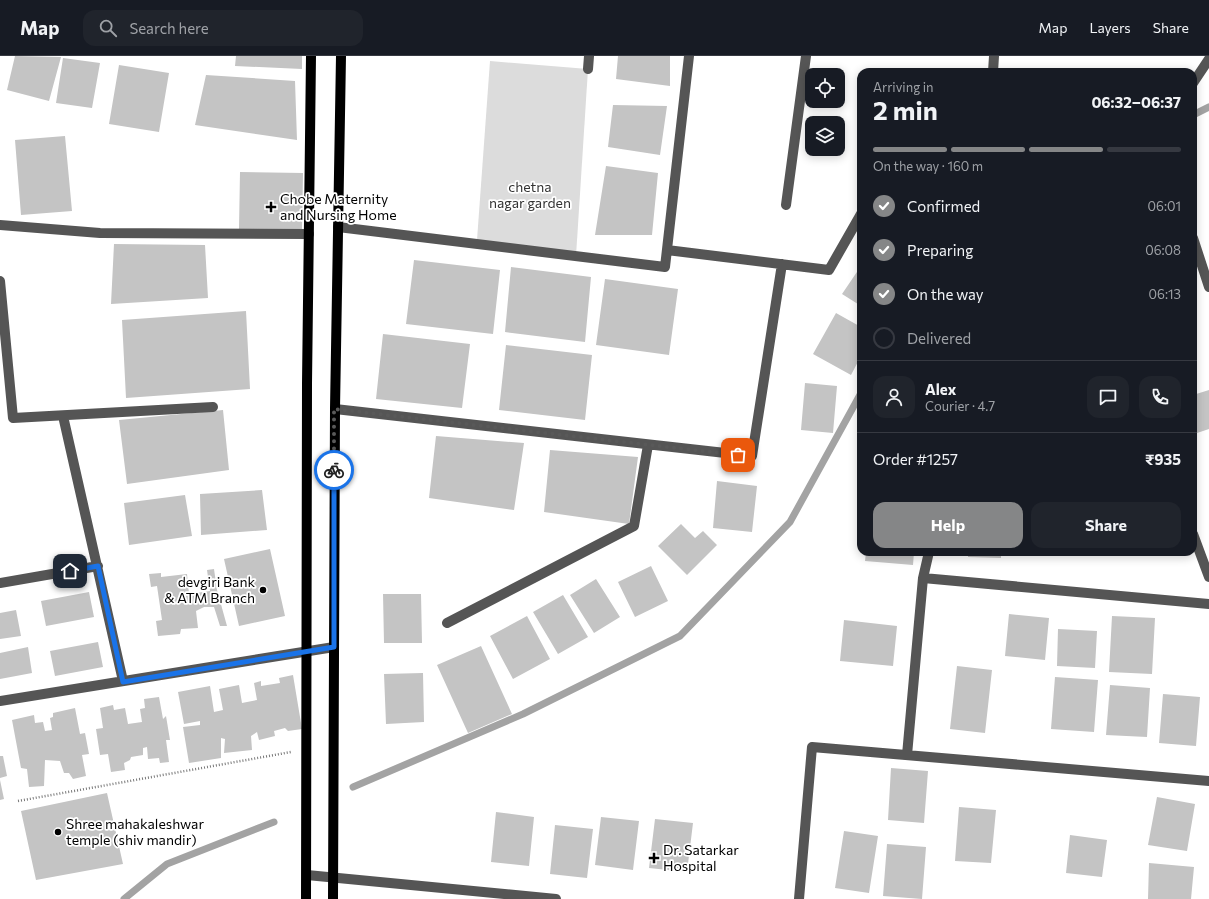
<!DOCTYPE html>
<meta charset="utf-8">
<style>
body{margin:0;font-family:Commissioner,sans-serif;background:#20242c;color:#f1f3f6;height:100vh;display:flex;flex-direction:column;font-size:15px;white-space:nowrap}
*{box-sizing:border-box;margin:0}
p{font-size:13px;color:#9ea1a6}
.icon{flex:none;width:22px;height:22px;fill:none;stroke:currentColor;stroke-width:2;stroke-linecap:round;stroke-linejoin:round}
.map{position:relative;flex:1;overflow:hidden}
.panel{position:absolute;left:857px;top:12px;width:340px;height:488px;display:flex;flex-direction:column;background:#171b24;border-radius:12px;box-shadow:0 2px 10px #0003}
.panel>*{flex:none}
.buttons{position:absolute;left:805px;top:12px;display:grid;gap:8px}
.buttons a{display:grid;place-items:center;width:40px;height:40px;border-radius:8px;background:#171b24;box-shadow:0 2px 10px #0003;font-size:20px}
.pin{position:absolute;display:grid;place-items:center;width:34px;height:34px;color:#fff;margin:-17px;border-radius:8px;box-shadow:0 2px 6px #0006}
.courier{position:absolute;display:grid;place-items:center;width:40px;height:40px;margin:-20px;border:3px solid #1a73e8;border-radius:50%;background:#fff;color:#222;box-shadow:0 1px 5px #0007}
.head em{font-style:normal;font-weight:700}
.head div{display:flex;flex-direction:column-reverse}
.head{display:flex;align-items:center;justify-content:space-between;height:68px;padding:0 16px}
h1{font-size:26px;font-weight:700;line-height:30px}
.bar{display:grid;grid-template-columns:repeat(4,1fr);gap:6px 4px;align-content:center;height:48px;padding:0 16px}
.bar i{height:5px;border-radius:3px;background:#363941}
.bar .selected{background:#858687}
.bar p{grid-column:span 4}
.line{display:flex;align-items:center;gap:10px;padding:0 16px;border-top:1px solid #363941}
.line div{flex:1}
.round{display:grid;place-items:center;flex:none;width:42px;height:42px;border-radius:12px;background:#20242c}
ol{padding:0 16px;list-style:none}
li{display:flex;align-items:center;gap:12px;height:44px}
li p{margin-inline-start:auto}
li .icon{padding:4px;border-radius:50%;background:#858687;color:#fff;stroke-width:4}
li:last-child{color:#9ea1a6}
li i{width:22px;height:22px;border:2px solid #363941;border-radius:50%}
.cta{display:flex;gap:8px;margin-top:auto;padding:8px 16px}
.cta a{flex:1;height:46px;border-radius:12px;background:#858687;color:#fff;font-size:16px;font-weight:700;line-height:46px;text-align:center}
.cta a+a{background:#20242c;color:#f1f3f6}
header{display:flex;align-items:center;gap:24px;box-sizing:border-box;height:56px;padding:0 20px;background:#171b24;border-bottom:1px solid #363941}
header strong{font-size:19px}
nav{display:flex;gap:22px;margin-inline-start:auto;font-size:14px}
.search{width:280px;height:36px;background:#20242c;display:flex;align-items:center;gap:10px;box-sizing:border-box;padding:0 14px;border-radius:12px;color:#9ea1a6;font-size:15px}
.map>svg:first-child{display:block}
.green{fill:#dcdcdc}
.lines{fill:none;stroke-linecap:round;stroke-linejoin:round}
.stream{stroke:#a3a3a3;stroke-width:7}
.building{fill:#c4c4c4}
.path{stroke:#777;stroke-width:2.5;stroke-dasharray:1 2;stroke-linecap:butt}
.minor{stroke:#555;stroke-width:10}
.major{stroke:#000;stroke-width:10}
.done{stroke:#595959;stroke-width:4;stroke-dasharray:0 7.2}
.route{stroke:#1a73e8;stroke-width:5}
.poi-dot{fill:#000;stroke:#fff;stroke-width:1.5}
.labels{text-anchor:middle;stroke-width:3.5;stroke-linejoin:round;paint-order:stroke}
.park-label{font-size:14px;fill:#333;stroke:#fff}
.poi-label{font-size:14px;fill:#000;stroke:#fff;text-anchor:start}
</style>
<header>
<strong>Map</strong>
<div class="search"><svg class="icon" aria-label="search" viewBox="0 0 24 24"><circle cx="10" cy="10" r="6"/><path d="M15 15l6 6"/></svg>Search here</div>
<nav><a>Map</a><a>Layers</a><a>Share</a></nav>
</header>
<div class="map">
<svg width="1209" height="843" viewBox="0 0 1209 843">
<rect width="100%" height="100%" fill="#fff"/>
<!-- green -->
<path class="green" d="M 490,5 L 588,13 L 576,200 L 477,184 Z"/>
<g class="lines">
<!-- stream -->
<path class="stream" d="M 1193,59 L 1209,51
M 353,731 L 523,658 L 680,580 L 790,466 L 861,337
M 124,843 L 167,808 L 274,766"/>
</g>
<!-- building -->
<path class="building" d="M 15,0 L 61,1 L 49,45 L 7,34 Z
M 236,0 L 302,0 L 302,13 L 235,10 Z
M 618,0 L 670,0 L 670,30 L 616,23 Z
M 63,2 L 100,7 L 92,52 L 56,47 Z
M 119,9 L 169,17 L 159,76 L 109,68 Z
M 206,19 L 295,25 L 297,84 L 195,69 Z
M 613,49 L 667,50 L 660,99 L 608,91 Z
M 65,80 L 72,155 L 21,159 L 15,84 Z
M 606,110 L 658,117 L 652,179 L 595,179 Z
M 240,116 L 303,117 L 302,175 L 239,173 Z
M 114,188 L 205,189 L 208,242 L 111,248 Z
M 414,204 L 500,214 L 493,278 L 406,268 Z
M 861,210 L 861,250 L 842,238 Z
M 511,211 L 591,221 L 585,286 L 505,276 Z
M 605,223 L 678,233 L 669,299 L 596,289 Z
M 246,255 L 250,333 L 126,342 L 122,264 Z
M 836,257 L 861,271 L 861,300 L 851,319 L 813,298 Z
M 383,278 L 470,288 L 462,352 L 376,343 Z
M 506,289 L 592,299 L 585,364 L 499,354 Z
M 805,327 L 837,330 L 833,377 L 801,374 Z
M 1209,334 L 1209,373 L 1197,377 L 1193,367 L 1193,339 Z
M 223,354 L 229,414 L 127,428 L 119,364 Z
M 436,380 L 524,387 L 514,454 L 429,442 Z
M 550,394 L 638,401 L 629,468 L 544,456 Z
M 717,425 L 757,430 L 752,476 L 713,472 Z
M 262,434 L 267,474 L 201,479 L 200,438 Z
M 185,439 L 192,480 L 129,489 L 124,447 Z
M 681,468 L 695,482 L 703,475 L 717,489 L 687,519 L 658,490 Z
M 270,493 L 285,560 L 239,570 L 224,503 Z
M 866,496 L 914,496 L 913,509 L 865,505 Z
M 968,496 L 1001,496 L 1001,502 L 968,501 Z
M 651,510 L 668,545 L 635,561 L 618,526 Z
M 214,513 L 217,534 L 227,570 L 220,570 L 214,551 L 204,551 L 196,555 L 198,572 L 181,573 L 180,578 L 158,580 L 156,565 L 162,564 L 157,530 L 151,531 L 149,518 L 161,517 L 161,521 L 187,518 L 189,538 L 210,535 L 207,514 Z
M 596,523 L 620,561 L 594,577 L 570,539 Z
M 89,536 L 94,561 L 46,570 L 41,545 Z
M 383,538 L 421,538 L 422,587 L 384,587 Z
M 563,539 L 588,581 L 558,598 L 533,556 Z
M 16,554 L 21,580 L 0,583 L 0,557 Z
M 1009,558 L 1049,562 L 1045,604 L 1005,600 Z
M 527,560 L 550,603 L 513,623 L 490,580 Z
M 1112,560 L 1155,562 L 1152,618 L 1109,616 Z
M 844,564 L 897,570 L 893,610 L 840,605 Z
M 1058,573 L 1097,575 L 1095,612 L 1057,610 Z
M 98,586 L 103,611 L 55,620 L 50,595 Z
M 481,590 L 512,658 L 468,677 L 437,609 Z
M 28,591 L 32,617 L 0,623 L 0,597 Z
M 957,610 L 992,614 L 985,677 L 950,673 Z
M 423,617 L 424,666 L 386,668 L 384,618 Z
M 293,619 L 302,673 L 288,675 L 285,672 L 274,675 L 275,680 L 259,684 L 257,676 L 251,680 L 252,694 L 224,697 L 225,683 L 221,682 L 221,702 L 189,707 L 183,671 L 200,669 L 200,665 L 184,668 L 178,636 L 210,630 L 214,656 L 223,654 L 219,633 L 239,629 L 242,647 L 257,644 L 254,627 L 261,625 L 261,630 L 280,627 L 279,622 Z
M 1055,621 L 1098,624 L 1094,676 L 1051,673 Z
M 1110,629 L 1150,632 L 1147,681 L 1106,679 Z
M 1163,638 L 1200,641 L 1196,690 L 1159,687 Z
M 159,641 L 163,663 L 166,660 L 170,684 L 166,684 L 169,706 L 160,707 L 159,702 L 148,703 L 147,691 L 143,692 L 143,699 L 131,701 L 130,704 L 124,707 L 125,714 L 111,716 L 108,698 L 100,699 L 96,673 L 103,672 L 100,652 L 113,649 L 114,654 L 125,652 L 128,668 L 142,666 L 140,653 L 145,652 L 144,643 Z
M 75,652 L 80,678 L 85,677 L 89,698 L 82,699 L 86,720 L 73,723 L 69,717 L 64,717 L 60,705 L 45,704 L 44,730 L 29,731 L 27,713 L 21,712 L 12,664 L 34,659 L 35,667 L 43,666 L 45,675 L 52,674 L 50,662 L 53,661 L 53,657 Z
M 0,700 L 3,700 L 7,720 L 0,722 Z
M 891,712 L 928,715 L 924,767 L 888,764 Z
M 0,724 L 4,743 L 0,744 Z
M 107,737 L 123,808 L 36,824 L 21,755 Z
M 1157,741 L 1195,748 L 1187,795 L 1148,789 Z
M 959,751 L 996,754 L 991,807 L 955,805 Z
M 496,756 L 534,761 L 529,810 L 491,806 Z
M 601,761 L 639,765 L 633,814 L 595,809 Z
M 655,763 L 693,767 L 687,816 L 649,812 Z
M 555,769 L 593,773 L 587,822 L 550,818 Z
M 844,775 L 878,780 L 869,837 L 835,832 Z
M 1070,779 L 1107,784 L 1102,821 L 1066,817 Z
M 887,788 L 926,791 L 922,843 L 883,840 Z
M 1149,807 L 1194,811 L 1191,843 L 1148,843 Z"/>
<g class="lines">
<!-- path -->
<path class="path" d="M 18,745 L 291,696"/>
<!-- minor -->
<path class="minor" d="M 588,13 L 589,0
M 993,16 L 994,0
M 1193,27 L 1209,3
M 786,149 L 806,0
M 0,169 L 100,177 L 309,178
M 338,171 L 665,211 L 689,0
M 1193,182 L 1209,231
M 667,194 L 829,214 L 861,158
M 0,225 L 13,362 L 213,351
M 335,353 L 752,400 L 782,208
M 63,360 L 123,625
M 1193,478 L 1209,521
M 923,522 L 1209,548
M 0,527 L 98,510
M 447,567 L 634,470 L 648,389
M 0,645 L 334,591
M 907,699 L 923,522 L 929,496
M 307,819 L 556,843
M 799,843 L 812,691 L 1209,725"/>
<!-- major -->
<path class="major" d="M 306,843 L 307,328 L 311,0
M 333,843 L 335,353 L 341,0"/>
</g>
<g class="lines">
<!-- done -->
<path class="done" d="M 334,414 L 334,353 L 738,399"/>
<!-- route -->
<path class="route" d="M 70,515 L 98,510 L 123,626 L 334,591 L 334,414"/>
</g>
<!-- markers -->
<g class="poi-dot">
<path d="M269 145h4v4h4v4h-4v4h-4v-4h-4v-4h4z"/>
<circle cx="263" cy="534" r="4"/>
<circle cx="58" cy="776" r="4"/>
<path d="M652 796h4v4h4v4h-4v4h-4v-4h-4v-4h4z"/>
</g>
<g class="labels">
<!-- park labels -->
<g class="park-label">
<text x="530" y="136">chetna<tspan x="530" dy="16">nagar garden</tspan></text>
</g>
<!-- poi labels -->
<g class="poi-label">
<text x="280" y="148">Chobe Maternity<tspan x="280" dy="16">and Nursing Home</tspan></text>
<text x="255" y="531" text-anchor="end">devgiri Bank<tspan x="255" dy="16">&amp; ATM Branch</tspan></text>
<text x="66" y="773">Shree mahakaleshwar<tspan x="66" dy="16">temple (shiv mandir)</tspan></text>
<text x="663" y="799">Dr. Satarkar<tspan x="663" dy="16">Hospital</tspan></text>
</g>
</g>
</svg>
<div class="buttons">
<a><svg class="icon" aria-label="locate" viewBox="0 0 24 24"><circle cx="12" cy="12" r="6"/><path d="M12 2v4M12 18v4M2 12h4M18 12h4"/></svg></a>
<a><svg class="icon" aria-label="layers" viewBox="0 0 24 24"><path d="M12 4l9 5-9 5-9-5zM3 14l9 5 9-5"/></svg></a>
</div>
<div class="pin" style="left:738px;top:399px;background:#ea580c"><svg class="icon" aria-label="bag" viewBox="0 0 24 24"><path d="M5 8h14l-1 12H6zM9 8a3 3 0 0 1 6 0"/></svg></div>
<div class="pin" style="left:70px;top:515px;background:#1f2937"><svg class="icon" aria-label="home" viewBox="0 0 24 24"><path d="M3 11l9-7 9 7M6 9v11h12V9"/></svg></div>
<div class="courier" style="left:334px;top:414px"><svg class="icon" aria-label="bike" viewBox="0 0 24 24"><circle cx="6" cy="16" r="4"/><circle cx="18" cy="16" r="4"/><path d="M6 16l4-8h5l3 8M10 8l3 8H6M13 5h3"/></svg></div>
<section class="panel">
<div class="head"><div><h1>2 min</h1><p>Arriving in</p></div><em>06:32–06:37</em></div>
<div class="bar"><i class="selected"></i><i class="selected"></i><i class="selected"></i><i></i><p>On the way · 160 m</p></div>
<ol>
<li><svg class="icon" aria-label="check" viewBox="0 0 24 24"><path d="M5 12l5 5 9-10"/></svg>Confirmed<p>06:01</p></li>
<li><svg class="icon" aria-label="check" viewBox="0 0 24 24"><path d="M5 12l5 5 9-10"/></svg>Preparing<p>06:08</p></li>
<li><svg class="icon" aria-label="check" viewBox="0 0 24 24"><path d="M5 12l5 5 9-10"/></svg>On the way<p>06:13</p></li>
<li><i></i>Delivered</li>
</ol>
<div class="line" style="height:72px"><a class="round"><svg class="icon" aria-label="person" viewBox="0 0 24 24"><circle cx="12" cy="8" r="4"/><path d="M4 21q1-7 8-7t8 7"/></svg></a><div><b>Alex</b><p>Courier · 4.7</p></div><a class="round"><svg class="icon" aria-label="chat" viewBox="0 0 24 24"><path d="M4 5h16v11H9l-5 4z"/></svg></a><a class="round"><svg class="icon" aria-label="phone" viewBox="0 0 24 24"><path d="M5 4h4l2 5-3 2q2 4 5 5l2-3 5 2v4C11 20 4 13 5 4z"/></svg></a></div>
<div class="line" style="height:52px"><div>Order #1257</div><b>₹935</b></div>
<div class="cta"><a>Help</a><a>Share</a></div>
</section>
</div>
